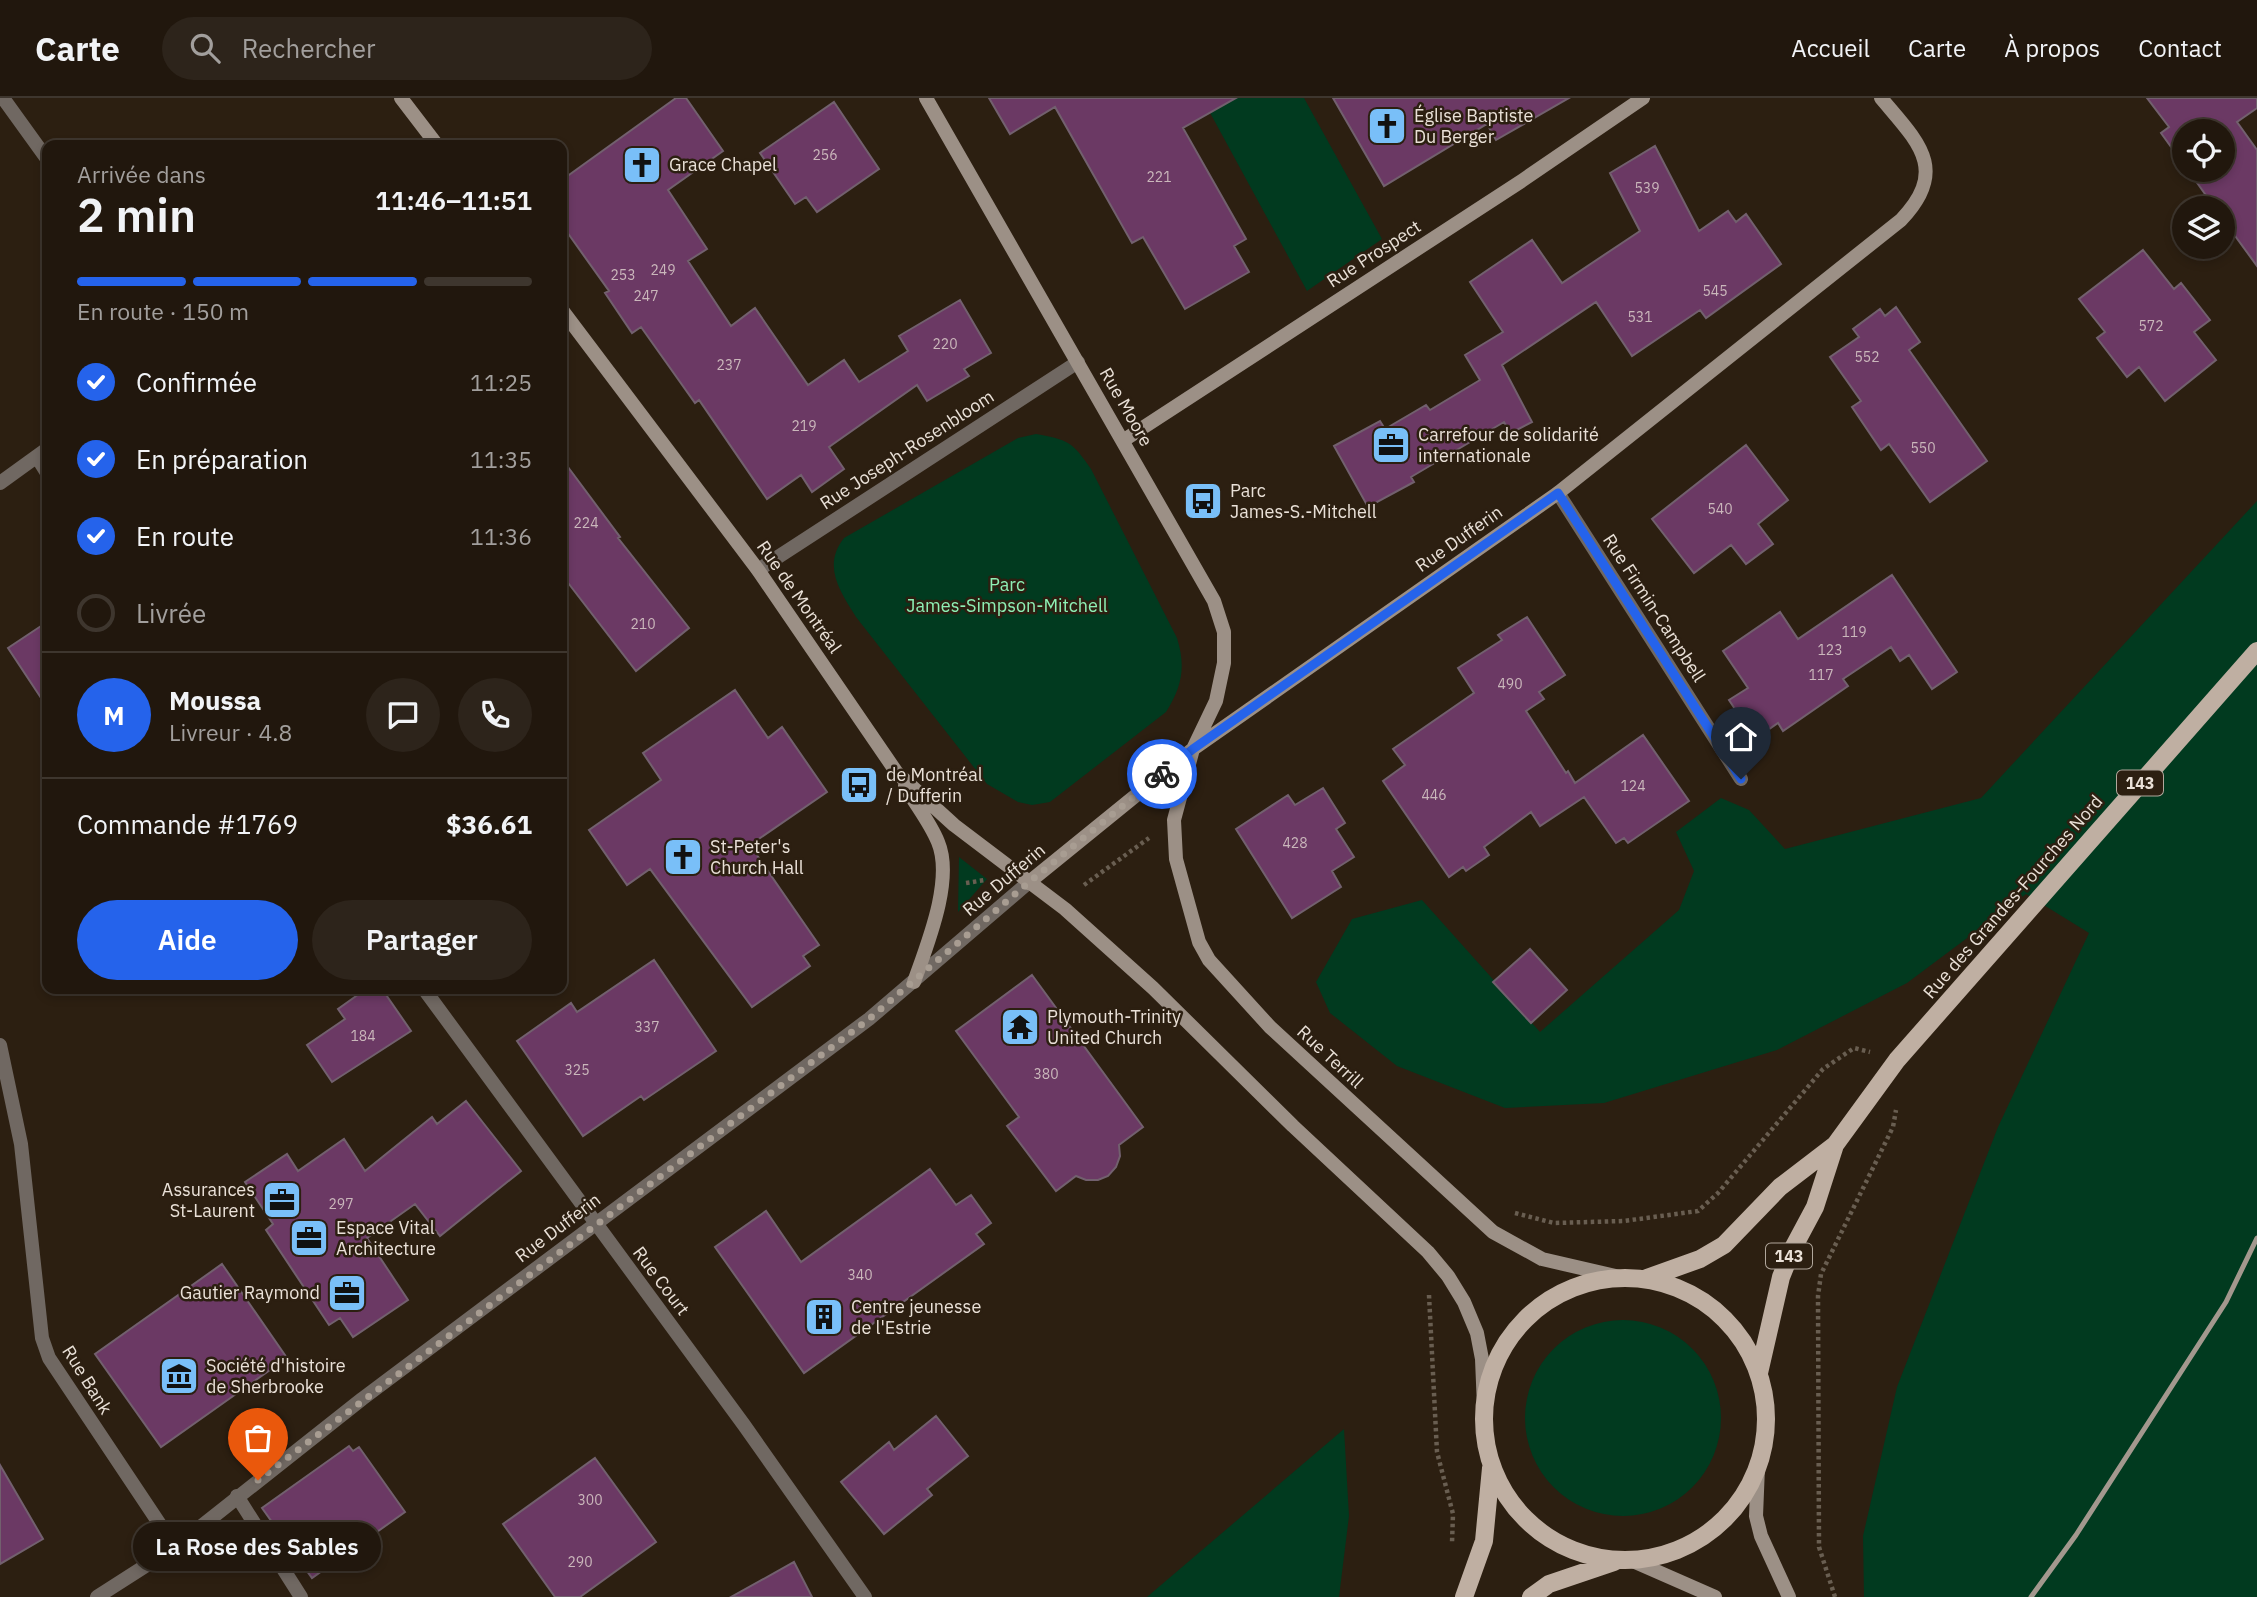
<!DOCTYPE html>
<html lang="fr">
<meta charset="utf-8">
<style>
body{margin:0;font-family:"IBM Plex Sans",sans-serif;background:#2d241b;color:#f1f3f6;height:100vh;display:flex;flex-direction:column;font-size:26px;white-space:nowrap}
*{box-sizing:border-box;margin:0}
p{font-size:23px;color:#a29f9d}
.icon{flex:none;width:38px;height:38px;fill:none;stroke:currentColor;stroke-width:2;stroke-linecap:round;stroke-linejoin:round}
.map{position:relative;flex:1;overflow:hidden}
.side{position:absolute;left:42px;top:42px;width:525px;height:854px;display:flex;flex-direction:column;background:#21170d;border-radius:14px;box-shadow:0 4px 10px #0003,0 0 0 2px #3e362e}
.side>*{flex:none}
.controls{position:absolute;left:2172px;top:21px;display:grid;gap:14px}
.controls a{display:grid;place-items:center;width:63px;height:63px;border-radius:50%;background:#21170d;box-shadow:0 4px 10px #0003,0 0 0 2px #3e362e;font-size:35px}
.pin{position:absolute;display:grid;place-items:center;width:60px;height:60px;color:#fff;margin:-72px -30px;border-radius:50% 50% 50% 0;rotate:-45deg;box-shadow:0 0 7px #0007}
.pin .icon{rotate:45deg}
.courier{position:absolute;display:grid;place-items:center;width:70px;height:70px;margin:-35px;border:5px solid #2563eb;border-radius:50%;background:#fff;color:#222;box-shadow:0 2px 9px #0007}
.bubble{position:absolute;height:49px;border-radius:24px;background:#21170d;box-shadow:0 4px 10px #0003,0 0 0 2px #3e362e;font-size:23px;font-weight:600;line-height:49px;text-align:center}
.head em{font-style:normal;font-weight:600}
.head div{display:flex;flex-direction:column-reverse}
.head{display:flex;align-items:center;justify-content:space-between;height:119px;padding:0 35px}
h1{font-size:46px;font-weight:600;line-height:52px}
.bar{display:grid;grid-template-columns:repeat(4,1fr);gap:10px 7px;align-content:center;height:84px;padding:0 35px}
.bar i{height:9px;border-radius:5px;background:#3e362e}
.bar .on{background:#2563eb}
.bar p{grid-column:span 4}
.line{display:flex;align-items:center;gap:18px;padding:0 35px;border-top:2px solid #3e362e}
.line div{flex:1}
.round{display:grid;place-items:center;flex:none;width:74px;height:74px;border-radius:37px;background:#2d241b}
ol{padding:0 35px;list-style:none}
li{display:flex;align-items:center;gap:21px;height:77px}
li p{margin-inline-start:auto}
li .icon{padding:7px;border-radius:50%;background:#2563eb;color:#fff;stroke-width:4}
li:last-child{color:#a29f9d}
li i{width:38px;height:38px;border:4px solid #3e362e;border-radius:50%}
.action{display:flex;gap:14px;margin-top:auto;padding:14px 35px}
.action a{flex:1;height:80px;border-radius:42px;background:#2563eb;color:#fff;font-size:28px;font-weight:600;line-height:80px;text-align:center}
.action a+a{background:#2d241b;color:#f1f3f6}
header{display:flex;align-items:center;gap:42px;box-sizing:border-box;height:98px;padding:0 35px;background:#21170d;border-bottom:2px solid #3e362e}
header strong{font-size:33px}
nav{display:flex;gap:38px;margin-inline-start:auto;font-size:24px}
.search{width:490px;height:63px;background:#2d241b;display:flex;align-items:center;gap:18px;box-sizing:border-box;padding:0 24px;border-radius:38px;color:#a29f9d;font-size:26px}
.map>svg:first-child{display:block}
.green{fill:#013a1f}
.building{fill:#6b3964;stroke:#72606e;stroke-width:2}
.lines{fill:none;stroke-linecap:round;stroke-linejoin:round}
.path{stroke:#695e51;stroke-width:4.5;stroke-dasharray:3.5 3.5;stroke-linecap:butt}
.lane{stroke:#706862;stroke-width:14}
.street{stroke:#706862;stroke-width:14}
.secondary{stroke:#9c9086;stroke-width:14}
.primary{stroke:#bfafa2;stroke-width:18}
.rail{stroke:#a3988e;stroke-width:5}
.done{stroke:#a89d92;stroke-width:7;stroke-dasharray:0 12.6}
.route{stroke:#2563eb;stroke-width:9}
.labels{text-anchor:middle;stroke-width:5;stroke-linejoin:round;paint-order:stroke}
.number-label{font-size:14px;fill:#cab7bb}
.shield{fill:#2c1f11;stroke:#b1a79c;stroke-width:2}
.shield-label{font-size:16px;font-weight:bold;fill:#eae1d8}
.poi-label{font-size:18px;fill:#eae1d8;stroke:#2c1f11;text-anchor:start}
.street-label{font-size:18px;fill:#eae1d8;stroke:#2c1f11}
.park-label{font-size:18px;fill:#8ef0b5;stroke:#2c1f11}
</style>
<header>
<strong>Carte</strong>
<div class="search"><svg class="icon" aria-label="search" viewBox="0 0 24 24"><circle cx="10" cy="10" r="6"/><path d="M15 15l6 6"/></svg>Rechercher</div>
<nav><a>Accueil</a><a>Carte</a><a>À propos</a><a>Contact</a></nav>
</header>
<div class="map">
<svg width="2257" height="1499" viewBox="0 0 2257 1499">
<rect width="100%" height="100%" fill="#2c1f11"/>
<!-- green -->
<path class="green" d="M 1202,0 L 1304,0 L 1382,141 L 1307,193 Z
M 1036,336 C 1068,342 1072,343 1091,371 L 1177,540 C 1186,569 1182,589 1166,614 L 1050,704 L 1032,707 L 1018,704 L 987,686 L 856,519 C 840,493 822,468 844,440 L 1018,340 Z
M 2257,403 L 2257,1499 L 1864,1499 L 1863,1438 L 1897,1289 L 1998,1029 L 2089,835 L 2026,796 L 1907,885 L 1777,952 L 1604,1005 L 1505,1010 L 1397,968 L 1330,915 L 1316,884 L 1352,821 L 1422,802 L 1540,934 L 1679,812 L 1694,773 L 1676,734 L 1721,700 L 1749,712 L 1785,751 L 1981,700 Z
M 959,759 L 987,781 L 958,814 Z
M1525 1320a98 98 0 1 1 196 0a98 98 0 1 1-196 0Z
M 1344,1331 L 1349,1418 L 1339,1499 L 1147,1499 Z"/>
<!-- building -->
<path class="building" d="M 676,0 L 686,0 L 723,53 L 668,92 L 707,151 L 688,163 L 731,228 L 755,210 L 808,287 L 844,262 L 859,284 L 908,253 L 899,238 L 960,202 L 991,255 L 964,271 L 969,278 L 927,303 L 917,287 L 829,349 L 844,371 L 812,394 L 801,377 L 767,401 L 699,302 L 695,305 L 641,229 L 632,235 L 605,195 L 609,193 L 562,127 L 562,82 Z
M 989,0 L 1236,0 L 1183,30 L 1246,141 L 1234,148 L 1249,174 L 1185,211 L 1143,139 L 1132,145 L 1055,9 L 1010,36 Z
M 1333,0 L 1569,0 L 1496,42 L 1487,26 L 1384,88 Z
M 2147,0 L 2257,0 L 2257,10 L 2237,24 L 2257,52 L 2257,168 L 2222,120 L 2222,110 L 2215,110 L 2188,72 L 2222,72 L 2222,33 L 2184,33 L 2184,67 L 2161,35 L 2169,29 Z
M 834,4 L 879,71 L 817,114 L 806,99 L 795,106 L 760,55 Z
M 1655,48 L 1699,133 L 1728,113 L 1736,124 L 1746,116 L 1781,166 L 1706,220 L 1700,212 L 1632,258 L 1596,204 L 1502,267 L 1532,324 L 1511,335 L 1504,324 L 1411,379 L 1414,384 L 1368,409 L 1334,348 L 1380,323 L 1385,331 L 1426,307 L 1430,312 L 1480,282 L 1465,257 L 1503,234 L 1470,184 L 1532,142 L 1562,185 L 1640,133 L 1610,75 Z
M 2143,152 L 2174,191 L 2181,185 L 2210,222 L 2194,234 L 2216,262 L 2165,303 L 2139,269 L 2127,279 L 2097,240 L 2105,234 L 2079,201 Z
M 1896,209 L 1920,244 L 1909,252 L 1987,363 L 1930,404 L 1889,346 L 1881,352 L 1852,309 L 1861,303 L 1830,259 L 1859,239 L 1853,231 L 1880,211 L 1885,218 Z
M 1746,347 L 1788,402 L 1758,426 L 1773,446 L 1746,466 L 1731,447 L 1694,475 L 1652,421 Z
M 562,361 L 620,439 L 618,440 L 689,530 L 636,573 L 562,477 Z
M 1892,477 L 1957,574 L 1932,591 L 1909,557 L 1900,563 L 1891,549 L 1843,581 L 1848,588 L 1783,633 L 1778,625 L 1755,641 L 1729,602 L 1748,590 L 1723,553 L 1780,514 L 1798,541 Z
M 1527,519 L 1565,577 L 1539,594 L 1544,601 L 1526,613 L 1566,675 L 1568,673 L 1575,685 L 1643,637 L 1689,703 L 1628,745 L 1624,740 L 1616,745 L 1584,699 L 1540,728 L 1531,714 L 1484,749 L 1489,757 L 1466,773 L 1463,769 L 1449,779 L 1383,683 L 1405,667 L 1393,651 L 1474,595 L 1458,570 L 1502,542 L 1498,537 Z
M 47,524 L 47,609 L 8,550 Z
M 735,592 L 768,640 L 782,629 L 827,694 L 750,747 L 819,847 L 803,858 L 810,868 L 752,909 L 650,771 L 627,787 L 589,732 L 661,682 L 643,655 Z
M 1323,690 L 1345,725 L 1336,731 L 1354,759 L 1332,773 L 1341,789 L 1292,820 L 1236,731 L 1288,697 L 1295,707 Z
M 1530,851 L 1567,892 L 1531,925 L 1493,884 Z
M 654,862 L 716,953 L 644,1002 L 641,998 L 583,1038 L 517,943 L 571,905 L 577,914 Z
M 1032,877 L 1143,1029 L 1119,1047 L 1120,1058 L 1116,1069 L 1108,1078 L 1098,1082 L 1086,1082 L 1076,1078 L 1056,1093 L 1007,1028 L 1019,1019 L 956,933 Z
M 366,891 L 382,891 L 411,933 L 332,984 L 307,947 L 345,921 L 338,911 Z
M 466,1003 L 521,1073 L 440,1138 L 415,1106 L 367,1140 L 408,1202 L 353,1239 L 340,1220 L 329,1227 L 266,1132 L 273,1126 L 245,1084 L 287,1056 L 298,1073 L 344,1041 L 365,1073 L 432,1019 L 437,1026 Z
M 930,1071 L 956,1107 L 971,1097 L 991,1125 L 976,1136 L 984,1146 L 804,1275 L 715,1149 L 766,1113 L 801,1164 Z
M 222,1166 L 287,1260 L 161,1349 L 95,1256 Z
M 936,1318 L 968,1358 L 927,1391 L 932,1397 L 884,1436 L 841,1384 L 889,1344 L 894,1352 Z
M 349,1348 L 353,1353 L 359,1349 L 405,1414 L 312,1480 L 262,1410 Z
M 595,1360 L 656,1444 L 580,1499 L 555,1499 L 503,1426 Z
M 0,1367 L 43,1441 L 0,1466 Z
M 794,1464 L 812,1499 L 731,1499 Z"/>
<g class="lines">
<!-- path -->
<path class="path" d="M 966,785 L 985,782
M 1084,787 L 1149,740
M 1515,1115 L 1554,1125 L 1624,1123 L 1698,1113 L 1718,1095 L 1823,971 L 1854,950 L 1870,954
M 1429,1197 L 1437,1354 L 1453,1416 L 1452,1445
M 1835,1499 L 1819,1449 L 1818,1198 L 1821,1176 L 1893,1029 L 1896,1012"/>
<!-- lane -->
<path class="lane" d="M 237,1398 L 301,1499"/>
<!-- street -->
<path class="street" d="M 3,0 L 47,61
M 37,359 L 47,375
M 0,385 L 47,351
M 1558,395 L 1741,681
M 758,472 L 1078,264
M 424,891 L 744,1327 L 865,1499
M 0,947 L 21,1046 L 42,1240 L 49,1260 L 175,1449
M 97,1499 L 175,1449 L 362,1301 L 869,921 L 1028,785"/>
<!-- secondary -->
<path class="secondary" d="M 401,0 L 437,47
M 926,0 L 1214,503 L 1224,534 L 1224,565 L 1216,603 L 1193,651 L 1174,722 L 1176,761 L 1199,844 L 1209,862 L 1270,929 L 1493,1134 L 1542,1161 L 1620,1179
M 562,212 L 758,472 L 897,675 L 954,727 L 1065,811 L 1153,890 L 1293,1028 L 1428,1154 L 1448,1178 L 1464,1204 L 1477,1235 L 1482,1261 L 1484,1309
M 1124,342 L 1523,82 L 1643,0
M 905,688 C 915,706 930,724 938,744 C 954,782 927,847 914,884
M 1028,785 L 1193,651 L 1558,395 L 1901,122 C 1950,71 1917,43 1881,0
M 1758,1369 L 1756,1418 L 1761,1438 L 1789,1499
M 1633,1463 L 1715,1499"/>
<!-- primary -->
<path class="primary" d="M1484 1321a141 141 0 1 1 282 0a141 141 0 1 1-282 0Z
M 1647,1180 L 1700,1161 L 1724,1147 L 1780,1089 L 1835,1047 L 1897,962 L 2257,553
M 1759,1275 L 1781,1179 L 1792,1152 L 1815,1109 L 1835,1047
M 1464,1499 L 1484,1443 L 1491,1370
M 1531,1499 L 1549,1486 L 1614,1464"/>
<!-- rail -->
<path class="rail" d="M 2031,1499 L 2076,1437 L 2226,1204 L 2257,1140"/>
</g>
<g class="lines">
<!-- done -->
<path class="done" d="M 258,1382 L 869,921 L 1028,785 L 1162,676"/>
<!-- route -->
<path class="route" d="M 1162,676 L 1193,651 L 1558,395 L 1741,681"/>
</g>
<!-- icons -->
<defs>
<g id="church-square" transform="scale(2.0125)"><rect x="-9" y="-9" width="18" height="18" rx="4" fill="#79bff8" stroke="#2c1f11"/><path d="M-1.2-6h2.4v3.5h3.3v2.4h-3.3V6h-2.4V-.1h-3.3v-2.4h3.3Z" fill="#111"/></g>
<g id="office-square" transform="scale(2.0125)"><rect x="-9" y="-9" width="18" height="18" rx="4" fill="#79bff8" stroke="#2c1f11"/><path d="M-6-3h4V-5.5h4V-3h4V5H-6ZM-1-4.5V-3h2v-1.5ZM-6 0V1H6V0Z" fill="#111"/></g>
<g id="bus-square" transform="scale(2.0125)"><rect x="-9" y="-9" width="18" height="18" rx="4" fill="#79bff8" stroke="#2c1f11"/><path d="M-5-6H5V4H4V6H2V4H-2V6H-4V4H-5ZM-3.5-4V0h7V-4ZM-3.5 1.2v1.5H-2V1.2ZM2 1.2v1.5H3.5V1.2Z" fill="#111"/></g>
<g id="temple-square" transform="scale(2.0125)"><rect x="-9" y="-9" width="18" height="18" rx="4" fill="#79bff8" stroke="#2c1f11"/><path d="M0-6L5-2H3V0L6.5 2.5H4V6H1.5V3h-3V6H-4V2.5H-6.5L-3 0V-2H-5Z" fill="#111"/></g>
<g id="building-square" transform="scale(2.0125)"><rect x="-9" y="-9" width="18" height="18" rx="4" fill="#79bff8" stroke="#2c1f11"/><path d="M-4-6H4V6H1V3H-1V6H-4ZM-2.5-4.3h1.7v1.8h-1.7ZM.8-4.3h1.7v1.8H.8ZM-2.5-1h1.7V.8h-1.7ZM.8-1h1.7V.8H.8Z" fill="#111"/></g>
<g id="museum-square" transform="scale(2.0125)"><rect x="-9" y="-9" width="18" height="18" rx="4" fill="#79bff8" stroke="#2c1f11"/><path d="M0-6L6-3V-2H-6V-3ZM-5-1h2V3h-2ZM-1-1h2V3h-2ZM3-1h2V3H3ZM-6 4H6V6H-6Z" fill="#111"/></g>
</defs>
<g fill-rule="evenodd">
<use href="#church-square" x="1387" y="28"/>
<use href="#church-square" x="642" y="67"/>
<use href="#office-square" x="1391" y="347"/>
<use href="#bus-square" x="1203" y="403"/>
<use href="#bus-square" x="859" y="687"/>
<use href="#church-square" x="683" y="759"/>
<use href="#temple-square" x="1020" y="929"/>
<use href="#office-square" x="282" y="1102"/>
<use href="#office-square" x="309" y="1140"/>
<use href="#office-square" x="347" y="1195"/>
<use href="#building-square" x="824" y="1219"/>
<use href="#museum-square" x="179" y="1278"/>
</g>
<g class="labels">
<!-- number labels -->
<g class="number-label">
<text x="825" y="62">256</text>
<text x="1159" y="84">221</text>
<text x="1647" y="95">539</text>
<text x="663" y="177">249</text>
<text x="623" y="182">253</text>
<text x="1715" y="198">545</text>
<text x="646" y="203">247</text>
<text x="1640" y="224">531</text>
<text x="2151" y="233">572</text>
<text x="945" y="251">220</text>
<text x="1867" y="264">552</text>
<text x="729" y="272">237</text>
<text x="804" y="333">219</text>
<text x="1923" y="355">550</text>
<text x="1720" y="416">540</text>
<text x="586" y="430">224</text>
<text x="643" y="531">210</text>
<text x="1854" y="539">119</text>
<text x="1830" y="557">123</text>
<text x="1821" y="582">117</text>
<text x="1510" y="591">490</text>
<text x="1633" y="693">124</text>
<text x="1434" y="702">446</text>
<text x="1295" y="750">428</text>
<text x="647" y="934">337</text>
<text x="363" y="943">184</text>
<text x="577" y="977">325</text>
<text x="1046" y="981">380</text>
<text x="341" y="1111">297</text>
<text x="860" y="1182">340</text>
<text x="590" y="1407">300</text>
<text x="580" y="1469">290</text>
</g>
<!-- shield labels -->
<g class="shield">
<rect x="2117" y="672.5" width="46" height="25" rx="5"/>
<rect x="1766" y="1145.5" width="46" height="25" rx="5"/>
</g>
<g class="shield-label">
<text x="2140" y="691">143</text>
<text x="1789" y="1164">143</text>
</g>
<!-- poi labels -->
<g class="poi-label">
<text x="1414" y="24">Église Baptiste<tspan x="1414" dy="21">Du Berger</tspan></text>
<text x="669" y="73">Grace Chapel</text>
<text x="1418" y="343">Carrefour de solidarité<tspan x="1418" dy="21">internationale</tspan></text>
<text x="1230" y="399">Parc<tspan x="1230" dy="21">James-S.-Mitchell</tspan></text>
<text x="886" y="683">de Montréal<tspan x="886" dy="21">/ Dufferin</tspan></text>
<text x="710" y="755">St-Peter's<tspan x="710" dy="21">Church Hall</tspan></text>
<text x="1047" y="925">Plymouth-Trinity<tspan x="1047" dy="21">United Church</tspan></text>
<text x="255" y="1098" text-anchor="end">Assurances<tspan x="255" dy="21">St-Laurent</tspan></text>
<text x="336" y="1136">Espace Vital<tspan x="336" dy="21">Architecture</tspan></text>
<text x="320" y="1201" text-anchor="end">Gautier Raymond</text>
<text x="851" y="1215">Centre jeunesse<tspan x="851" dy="21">de l'Estrie</tspan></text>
<text x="206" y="1274">Société d'histoire<tspan x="206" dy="21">de Sherbrooke</tspan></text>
</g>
<!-- street labels -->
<g class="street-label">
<text transform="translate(1374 156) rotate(-33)" y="6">Rue Prospect</text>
<text transform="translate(1126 309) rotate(60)" y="6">Rue Moore</text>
<text transform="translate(907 352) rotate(-33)" y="6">Rue Joseph-Rosenbloom</text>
<text transform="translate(1459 441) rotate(-35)" y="6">Rue Dufferin</text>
<text transform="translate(799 499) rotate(55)" y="6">Rue de Montréal</text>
<text transform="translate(1654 510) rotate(57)" y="6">Rue Firmin-Campbell</text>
<text transform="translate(1004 782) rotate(-40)" y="6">Rue Dufferin</text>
<text transform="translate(2013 799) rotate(-49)" y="6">Rue des Grandes-Fourches Nord</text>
<text transform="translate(1330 959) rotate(43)" y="6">Rue Terrill</text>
<text transform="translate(558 1130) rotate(-37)" y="6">Rue Dufferin</text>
<text transform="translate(661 1183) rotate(53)" y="6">Rue Court</text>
<text transform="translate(87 1282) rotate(58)" y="6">Rue Bank</text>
</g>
<!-- park labels -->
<g class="park-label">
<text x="1007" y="493">Parc<tspan x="1007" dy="21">James-Simpson-Mitchell</tspan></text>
</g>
</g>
</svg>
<div class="controls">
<a><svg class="icon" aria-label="locate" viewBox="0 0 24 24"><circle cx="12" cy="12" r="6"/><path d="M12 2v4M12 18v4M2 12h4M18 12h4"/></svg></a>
<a><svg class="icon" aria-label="layers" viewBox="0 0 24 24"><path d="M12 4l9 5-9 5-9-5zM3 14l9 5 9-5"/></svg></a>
</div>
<div class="pin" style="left:258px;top:1382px;background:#ea580c"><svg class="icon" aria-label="bag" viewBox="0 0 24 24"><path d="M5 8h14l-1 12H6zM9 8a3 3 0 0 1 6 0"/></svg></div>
<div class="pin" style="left:1741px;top:681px;background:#1f2937"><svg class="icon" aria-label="home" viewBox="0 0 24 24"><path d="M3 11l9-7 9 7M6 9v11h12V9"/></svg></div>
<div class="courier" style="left:1162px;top:676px"><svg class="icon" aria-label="bike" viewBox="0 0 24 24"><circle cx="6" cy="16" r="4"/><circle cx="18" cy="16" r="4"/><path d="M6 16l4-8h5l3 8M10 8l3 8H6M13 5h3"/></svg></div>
<div class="bubble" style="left:133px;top:1424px;width:248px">La Rose des Sables</div>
<section class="side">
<div class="head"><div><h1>2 min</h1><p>Arrivée dans</p></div><em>11:46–11:51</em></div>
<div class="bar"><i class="on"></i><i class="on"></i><i class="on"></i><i></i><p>En route · 150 m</p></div>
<ol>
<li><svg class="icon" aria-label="check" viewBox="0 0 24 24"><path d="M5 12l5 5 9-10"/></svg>Confirmée<p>11:25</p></li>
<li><svg class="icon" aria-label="check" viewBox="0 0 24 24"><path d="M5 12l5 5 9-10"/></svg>En préparation<p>11:35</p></li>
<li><svg class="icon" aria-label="check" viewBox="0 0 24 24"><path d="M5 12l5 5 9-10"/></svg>En route<p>11:36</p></li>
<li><i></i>Livrée</li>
</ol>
<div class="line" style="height:126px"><b class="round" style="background:#2563eb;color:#fff">M</b><div><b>Moussa</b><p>Livreur · 4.8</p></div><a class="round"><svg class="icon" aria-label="chat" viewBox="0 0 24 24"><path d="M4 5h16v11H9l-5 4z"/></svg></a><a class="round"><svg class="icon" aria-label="phone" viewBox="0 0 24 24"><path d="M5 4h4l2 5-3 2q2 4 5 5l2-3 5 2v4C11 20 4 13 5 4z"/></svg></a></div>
<div class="line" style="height:91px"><div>Commande #1769</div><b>$36.61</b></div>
<div class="action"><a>Aide</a><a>Partager</a></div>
</section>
</div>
